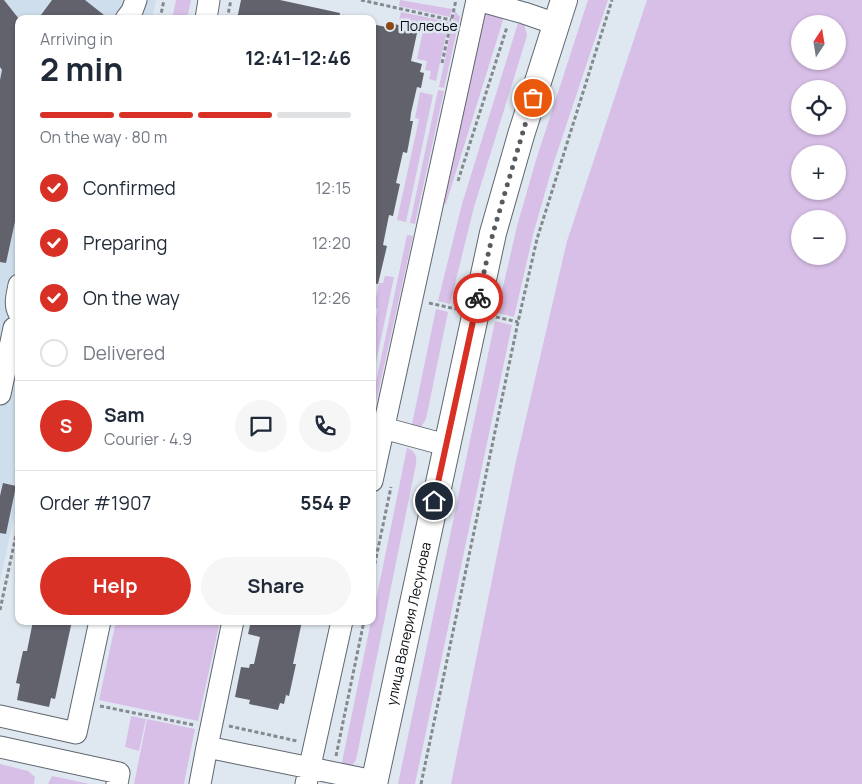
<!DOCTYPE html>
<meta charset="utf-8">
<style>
body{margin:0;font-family:Manrope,sans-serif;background:#f6f6f7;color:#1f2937;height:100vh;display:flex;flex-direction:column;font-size:19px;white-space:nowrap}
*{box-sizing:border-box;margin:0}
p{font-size:16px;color:#747a83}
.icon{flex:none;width:28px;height:28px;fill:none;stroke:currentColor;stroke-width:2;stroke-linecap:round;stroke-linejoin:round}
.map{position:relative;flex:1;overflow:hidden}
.side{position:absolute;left:15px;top:15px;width:361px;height:610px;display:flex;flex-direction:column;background:#fff;border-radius:10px;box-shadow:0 1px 4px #0004}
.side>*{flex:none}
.needle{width:32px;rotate:12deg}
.controls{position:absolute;left:791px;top:15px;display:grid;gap:10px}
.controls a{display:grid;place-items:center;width:55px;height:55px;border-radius:50%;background:#fff;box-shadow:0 1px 4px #0004;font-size:25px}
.pin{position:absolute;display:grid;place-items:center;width:42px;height:42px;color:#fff;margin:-21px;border:2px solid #fff;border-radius:50%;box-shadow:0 1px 5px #0007}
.courier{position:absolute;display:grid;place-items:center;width:50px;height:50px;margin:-25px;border:4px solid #d93025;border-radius:50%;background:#fff;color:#222;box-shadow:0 1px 6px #0007}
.head em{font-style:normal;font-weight:700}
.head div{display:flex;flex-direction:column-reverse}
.head{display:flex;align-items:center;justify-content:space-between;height:85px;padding:0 25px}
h1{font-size:32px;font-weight:700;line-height:38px}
.bar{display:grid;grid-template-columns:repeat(4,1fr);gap:8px 5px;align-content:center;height:60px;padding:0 25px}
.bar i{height:6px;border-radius:4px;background:#e0e1e3}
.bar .current{background:#d93025}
.bar p{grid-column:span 4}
.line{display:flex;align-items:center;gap:12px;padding:0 25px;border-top:1px solid #e0e1e3}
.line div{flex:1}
.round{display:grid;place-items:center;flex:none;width:52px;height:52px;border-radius:26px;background:#f6f6f7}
ol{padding:0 25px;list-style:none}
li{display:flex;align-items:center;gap:15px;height:55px}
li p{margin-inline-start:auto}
li .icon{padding:5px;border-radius:50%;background:#d93025;color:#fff;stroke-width:4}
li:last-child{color:#747a83}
li i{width:28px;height:28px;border:2px solid #e0e1e3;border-radius:50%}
.cta{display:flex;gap:10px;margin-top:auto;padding:10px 25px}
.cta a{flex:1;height:58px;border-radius:30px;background:#d93025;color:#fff;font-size:20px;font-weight:700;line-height:58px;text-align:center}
.cta a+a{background:#f6f6f7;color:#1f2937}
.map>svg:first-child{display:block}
.built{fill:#cedeec}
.green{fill:#d8bfe7;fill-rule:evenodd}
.building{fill:#61626c}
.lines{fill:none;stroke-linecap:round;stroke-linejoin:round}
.minor-casing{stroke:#5f676f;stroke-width:23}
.major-casing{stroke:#5f676f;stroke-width:28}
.path{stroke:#83898f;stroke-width:3;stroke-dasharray:4 2.5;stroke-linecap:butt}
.minor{stroke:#fff;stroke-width:21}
.major{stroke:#fff;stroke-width:26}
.done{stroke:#565b60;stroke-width:5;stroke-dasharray:0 9}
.route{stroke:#d93025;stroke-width:6}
.poi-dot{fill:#8a4914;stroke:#dfe8f0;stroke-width:2}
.labels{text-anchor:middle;stroke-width:5;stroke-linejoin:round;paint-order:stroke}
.poi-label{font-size:14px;fill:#0c0f12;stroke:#dfe8f0;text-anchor:start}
.street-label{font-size:14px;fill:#0c0f12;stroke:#dfe8f0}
</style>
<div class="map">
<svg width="862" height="784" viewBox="0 0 862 784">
<rect width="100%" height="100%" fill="#dfe8f0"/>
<!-- built -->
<path class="built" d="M 0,0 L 156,0 L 152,19 L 19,19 L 19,495 L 0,580 Z"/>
<!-- green -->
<path class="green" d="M 176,0 L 191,0 L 187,19 L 172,19 Z
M 400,0 L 452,9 L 450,17 L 399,6 Z
M 588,0 L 608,0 L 553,165 L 534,231 L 514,317 L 497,313 L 517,226 L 536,160 Z
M 647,0 L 862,0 L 862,784 L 451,784 L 515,465 L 567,241 ZM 800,24 L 838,24 L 838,61 L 800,61 ZM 800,89 L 838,89 L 838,126 L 800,126 ZM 800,154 L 838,154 L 838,191 L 800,191 ZM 800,219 L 838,219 L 838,256 L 800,256 Z
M 455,11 L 460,17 L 444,88 L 439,87 Z
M 401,12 L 449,22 L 436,81 L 429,79 L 431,71 L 425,70 L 427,61 L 417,59 L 423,31 L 417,30 L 418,24 L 399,20 Z
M 485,12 L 504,17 L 446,204 L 444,204 Z
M 518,23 L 524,25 L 527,34 L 526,39 L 474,207 L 450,304 L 438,301 L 462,204 Z
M 438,90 L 444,91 L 415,224 L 410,223 Z
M 420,92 L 433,95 L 406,222 L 397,220 L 419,119 L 415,118 Z
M 407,235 L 413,236 L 375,407 L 373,412 L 373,396 Z
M 385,276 L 394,277 L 375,367 L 373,366 L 373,332 L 378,309 L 374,308 L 379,283 L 383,283 Z
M 436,309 L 448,312 L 426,419 L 421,427 L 411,429 Z
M 495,321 L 512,325 L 415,784 L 398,784 Z
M 407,448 C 415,451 417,456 416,464 L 356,760 L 351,767 L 341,767 L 371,621 L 372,621 L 373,615 Z
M 116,621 L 220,621 L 198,721 L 99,700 Z
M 131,716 L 146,719 L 139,751 L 125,747 Z
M 147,719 L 195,729 L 184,784 L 134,784 Z
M 0,764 L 28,771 L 35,777 L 34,784 L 0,784 Z
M 52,776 L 90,784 L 48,784 Z"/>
<!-- building -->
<path class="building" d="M 0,0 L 4,0 L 19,19 L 19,203 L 6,263 L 0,262 L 0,80 L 2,70 L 0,67 Z
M 52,0 L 85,0 L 109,19 L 38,19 Z
M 241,0 L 280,0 L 340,13 L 339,19 L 237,19 Z
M 387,22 L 402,26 L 401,30 L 417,33 L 411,61 L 422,64 L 420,72 L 424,73 L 421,88 L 417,87 L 411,113 L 410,121 L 413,121 L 407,153 L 403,152 L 396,183 L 400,184 L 393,216 L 389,215 L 383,245 L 387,246 L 378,284 L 372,283 L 372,24 L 386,27 Z
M 3,483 L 16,486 L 6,534 L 0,533 L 0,496 Z
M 33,621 L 72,621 L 55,699 L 51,698 L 49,707 L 17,700 L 20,684 L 16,683 L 23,651 L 27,651 Z
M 251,621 L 302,621 L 293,664 L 296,664 L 289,696 L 286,695 L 284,704 L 280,703 L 278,710 L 249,704 L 250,700 L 235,697 L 241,667 L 249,668 L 250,664 L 254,664 L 260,637 L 248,634 Z"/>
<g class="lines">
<!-- minor casing -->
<g class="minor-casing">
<path id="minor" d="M 126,19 L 132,11 L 136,0
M 206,19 L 209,0
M 19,285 C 17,296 14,304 19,313
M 0,394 L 14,328
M 372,425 L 446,445
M 372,481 L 477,0 L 524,13 L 556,24
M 0,716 L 76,733 L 100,621
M 0,747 L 119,773 L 117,784
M 207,747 L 233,621
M 200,784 L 207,747 L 374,781
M 306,784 L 342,621"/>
</g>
<!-- major casing -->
<g class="major-casing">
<g id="major">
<path id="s1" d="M 374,784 L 493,233 L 521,135 L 564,0"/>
</g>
</g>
<!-- path -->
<path class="path" d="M 361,0 L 451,20
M 160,19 L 164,0
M 227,19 L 231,0
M 442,63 L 456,0
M 458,181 L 507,27
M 429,303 L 456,309
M 496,317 L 518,322
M 372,577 L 391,487
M 0,610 L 19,521
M 100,706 L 194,725
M 229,726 L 297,741
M 336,756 L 364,621
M 421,784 L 518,322 L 537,239 L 612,0"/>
<!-- minor -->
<use href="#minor" class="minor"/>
<!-- major -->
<use href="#major" class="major"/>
</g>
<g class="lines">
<!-- done -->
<path class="done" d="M 478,298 L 493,233 L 533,98"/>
<!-- route -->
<path class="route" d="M 434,501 L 478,298"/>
</g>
<!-- markers -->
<circle class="poi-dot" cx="390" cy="26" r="5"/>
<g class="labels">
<!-- poi labels -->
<g class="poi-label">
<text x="400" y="31">Полесье</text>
</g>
<!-- street labels -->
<g class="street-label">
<text dy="5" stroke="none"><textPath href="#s1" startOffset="164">улица Валерия Лесунова</textPath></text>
</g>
</g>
</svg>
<div class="controls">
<a><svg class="needle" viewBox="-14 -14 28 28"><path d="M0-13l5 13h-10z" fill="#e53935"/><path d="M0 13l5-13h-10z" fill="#747a83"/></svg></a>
<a><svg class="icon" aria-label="locate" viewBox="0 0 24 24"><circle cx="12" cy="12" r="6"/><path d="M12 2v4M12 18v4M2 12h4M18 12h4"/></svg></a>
<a>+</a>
<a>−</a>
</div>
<div class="pin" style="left:533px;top:98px;background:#ea580c"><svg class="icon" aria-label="bag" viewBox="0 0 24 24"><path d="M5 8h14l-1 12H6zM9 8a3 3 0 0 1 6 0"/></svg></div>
<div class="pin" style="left:434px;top:501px;background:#1f2937"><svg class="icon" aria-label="home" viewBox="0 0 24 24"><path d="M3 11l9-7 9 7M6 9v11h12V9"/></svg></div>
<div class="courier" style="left:478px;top:298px"><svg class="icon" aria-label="bike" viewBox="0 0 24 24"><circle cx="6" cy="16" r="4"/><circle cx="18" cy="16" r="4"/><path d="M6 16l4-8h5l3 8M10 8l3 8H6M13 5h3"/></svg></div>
<section class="side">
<div class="head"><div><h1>2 min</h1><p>Arriving in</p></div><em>12:41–12:46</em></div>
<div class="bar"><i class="current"></i><i class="current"></i><i class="current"></i><i></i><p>On the way · 80 m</p></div>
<ol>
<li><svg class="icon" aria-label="check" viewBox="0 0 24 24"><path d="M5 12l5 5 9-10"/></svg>Confirmed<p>12:15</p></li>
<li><svg class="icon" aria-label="check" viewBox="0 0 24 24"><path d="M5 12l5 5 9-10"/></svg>Preparing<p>12:20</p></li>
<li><svg class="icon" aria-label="check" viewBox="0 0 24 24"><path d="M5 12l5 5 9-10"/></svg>On the way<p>12:26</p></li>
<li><i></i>Delivered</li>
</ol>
<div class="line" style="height:90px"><b class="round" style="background:#d93025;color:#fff">S</b><div><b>Sam</b><p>Courier · 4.9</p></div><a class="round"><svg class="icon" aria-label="chat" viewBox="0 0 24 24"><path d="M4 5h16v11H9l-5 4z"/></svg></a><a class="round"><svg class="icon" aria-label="phone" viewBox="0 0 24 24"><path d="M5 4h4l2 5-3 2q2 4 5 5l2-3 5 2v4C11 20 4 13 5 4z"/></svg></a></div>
<div class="line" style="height:65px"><div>Order #1907</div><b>554 ₽</b></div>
<div class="cta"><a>Help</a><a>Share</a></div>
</section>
</div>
